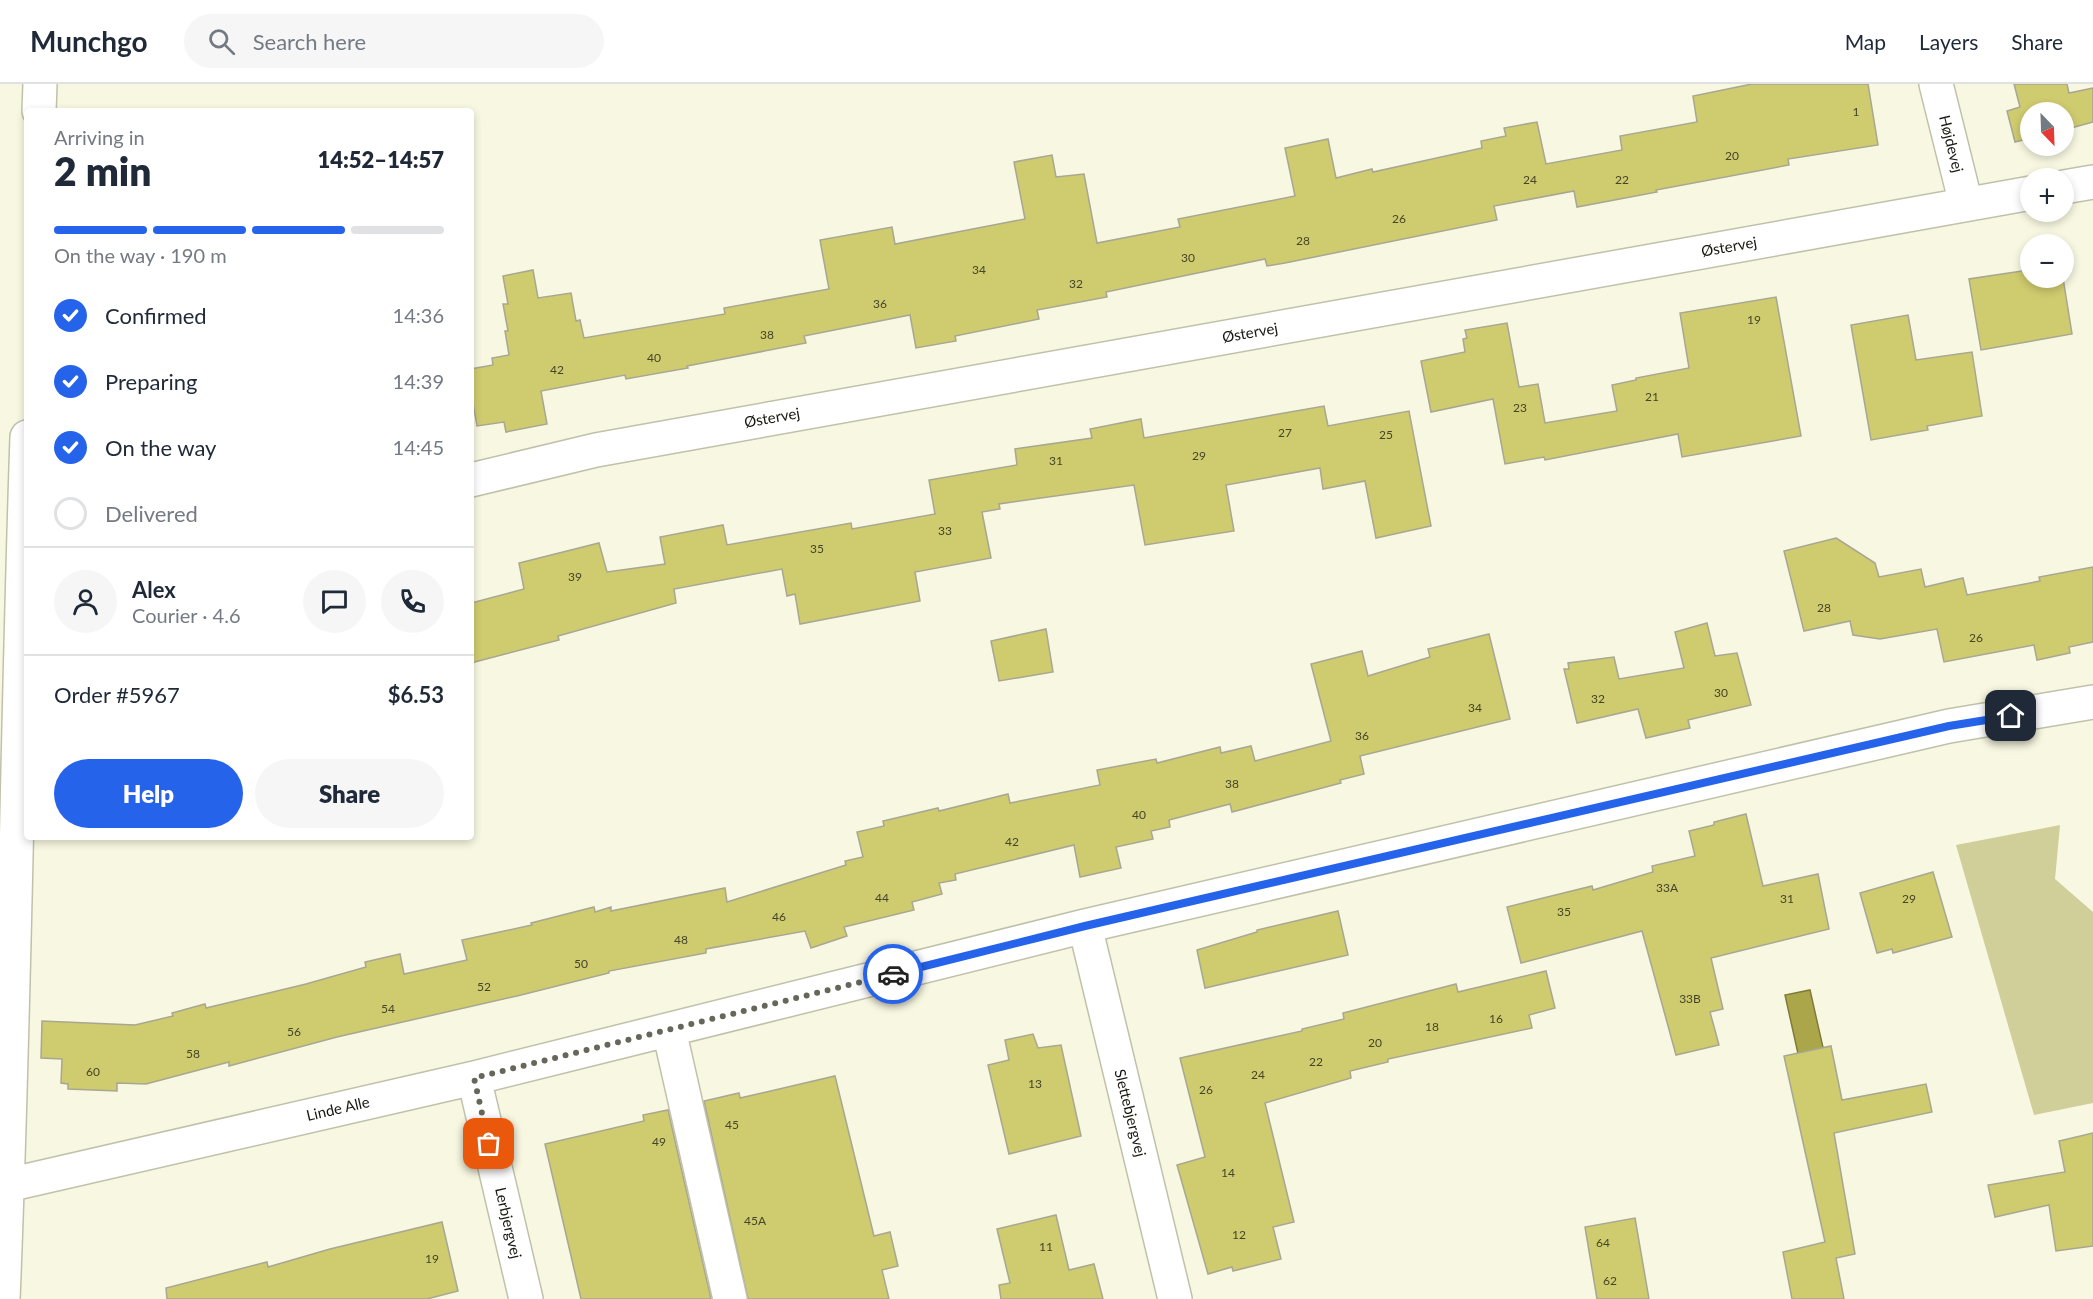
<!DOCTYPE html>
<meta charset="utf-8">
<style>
body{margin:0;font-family:Lato,sans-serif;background:#f6f6f7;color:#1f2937;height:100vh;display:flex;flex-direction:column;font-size:22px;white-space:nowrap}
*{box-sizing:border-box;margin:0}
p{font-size:20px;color:#747a83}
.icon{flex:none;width:33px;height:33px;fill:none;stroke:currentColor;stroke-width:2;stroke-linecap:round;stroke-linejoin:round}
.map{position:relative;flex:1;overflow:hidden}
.side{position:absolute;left:24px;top:24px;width:450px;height:732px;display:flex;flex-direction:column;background:#fff;border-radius:6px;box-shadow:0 3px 9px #0003}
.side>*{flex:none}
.needle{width:39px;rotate:157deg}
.fabs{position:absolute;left:2020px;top:18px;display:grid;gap:12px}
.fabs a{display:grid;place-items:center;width:54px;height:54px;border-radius:50%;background:#fff;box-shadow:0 3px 9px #0003;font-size:30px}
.pin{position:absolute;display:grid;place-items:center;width:51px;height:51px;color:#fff;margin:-26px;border-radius:12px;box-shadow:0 3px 9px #0006}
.courier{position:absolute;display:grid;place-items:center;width:60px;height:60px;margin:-30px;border:4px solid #2563eb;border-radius:50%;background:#fff;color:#222;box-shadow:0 2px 8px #0007}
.summary em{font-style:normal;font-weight:800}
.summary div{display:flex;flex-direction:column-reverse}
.summary{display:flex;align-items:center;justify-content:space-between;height:102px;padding:0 30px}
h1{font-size:39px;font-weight:800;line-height:45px}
.bar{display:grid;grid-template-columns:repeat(4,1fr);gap:9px 6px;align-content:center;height:72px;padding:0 30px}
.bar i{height:8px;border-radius:4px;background:#e0e1e3}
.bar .selected{background:#2563eb}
.bar p{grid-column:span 4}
.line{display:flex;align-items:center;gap:15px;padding:0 30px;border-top:2px solid #e0e1e3}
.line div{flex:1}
.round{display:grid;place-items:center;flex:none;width:63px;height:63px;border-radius:32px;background:#f6f6f7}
ol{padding:0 30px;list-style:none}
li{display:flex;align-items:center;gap:18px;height:66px}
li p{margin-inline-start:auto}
li .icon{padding:6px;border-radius:50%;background:#2563eb;color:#fff;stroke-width:4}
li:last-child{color:#747a83}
li i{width:33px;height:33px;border:3px solid #e0e1e3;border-radius:50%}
.cta{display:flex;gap:12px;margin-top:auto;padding:12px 30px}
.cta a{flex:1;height:69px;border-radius:36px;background:#2563eb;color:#fff;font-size:24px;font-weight:800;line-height:69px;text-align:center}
.cta a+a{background:#f6f6f7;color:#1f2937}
header{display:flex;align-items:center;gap:36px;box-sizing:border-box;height:84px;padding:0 30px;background:#fff;border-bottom:2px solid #e0e1e3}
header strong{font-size:28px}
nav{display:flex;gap:33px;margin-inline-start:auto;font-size:21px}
.search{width:420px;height:54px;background:#f6f6f7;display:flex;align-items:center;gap:15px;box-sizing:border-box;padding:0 21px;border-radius:33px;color:#747a83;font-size:22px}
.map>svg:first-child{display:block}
.green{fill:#d0ce99}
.water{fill:#aca64b;stroke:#807b39;stroke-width:1.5}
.building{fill:#cfcb6f;stroke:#a7a792;stroke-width:1.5}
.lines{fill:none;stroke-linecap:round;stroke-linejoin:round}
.minor-casing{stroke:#c1c1ab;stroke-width:36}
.minor{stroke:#fff;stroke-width:33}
.done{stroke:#666659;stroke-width:6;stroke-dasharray:0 10.8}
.route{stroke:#2563eb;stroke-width:8}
.labels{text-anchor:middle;stroke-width:5;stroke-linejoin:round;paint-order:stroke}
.number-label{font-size:12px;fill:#464528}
.street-label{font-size:15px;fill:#181810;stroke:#fff}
</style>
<header>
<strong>Munchgo</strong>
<div class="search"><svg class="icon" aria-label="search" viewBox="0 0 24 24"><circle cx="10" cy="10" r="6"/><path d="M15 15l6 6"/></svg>Search here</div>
<nav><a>Map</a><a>Layers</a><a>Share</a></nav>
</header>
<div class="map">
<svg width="2093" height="1215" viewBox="0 0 2093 1215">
<rect width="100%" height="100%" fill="#f8f7e1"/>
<!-- green -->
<path class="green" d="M 2060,741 L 2055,795 L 2093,828 L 2093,1019 L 2034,1031 L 1956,761 Z"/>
<!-- water -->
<path class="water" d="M 1810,906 L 1824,968 L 1799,974 L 1785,911 Z"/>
<!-- building -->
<path class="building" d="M 1752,0 L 1868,0 L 1878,61 L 1788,75 L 1789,81 L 1656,106 L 1657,108 L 1577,123 L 1574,107 L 1494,122 L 1497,136 L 1285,179 L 1267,182 L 1265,175 L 1106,208 L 1107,213 L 1037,226 L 1039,235 L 955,252 L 956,257 L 916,264 L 910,231 L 804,252 L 806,259 L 687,282 L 688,284 L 626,295 L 625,291 L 541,307 L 547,340 L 506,348 L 504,338 L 477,342 L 471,308 L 471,285 L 493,281 L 492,274 L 509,271 L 505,247 L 508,247 L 503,220 L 508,220 L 503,192 L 533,186 L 538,214 L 571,209 L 576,237 L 580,236 L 584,254 L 725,230 L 724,224 L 829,205 L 820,156 L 892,143 L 895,160 L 1025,135 L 1014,78 L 1052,71 L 1056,93 L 1084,90 L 1097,159 L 1180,143 L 1178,135 L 1295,112 L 1285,64 L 1328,55 L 1336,94 L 1372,85 L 1373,88 L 1482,64 L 1481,57 L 1506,52 L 1504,44 L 1537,38 L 1546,80 L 1622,66 L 1620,52 L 1697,38 L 1693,12 Z
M 2014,0 L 2067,0 L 2069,9 L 2093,4 L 2093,38 L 2064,46 L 2064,28 L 2031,28 L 2031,54 L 2015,58 L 2007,27 L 2020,23 Z
M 2022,187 L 2031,187 L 2031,194 L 2063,194 L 2072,250 L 1981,266 L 1969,195 Z
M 1776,213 L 1801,352 L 1682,373 L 1678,350 L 1545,376 L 1544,373 L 1505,380 L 1493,315 L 1431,328 L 1421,277 L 1465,268 L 1463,255 L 1467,254 L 1465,246 L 1507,239 L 1519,303 L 1538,300 L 1545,339 L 1617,327 L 1612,301 L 1636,296 L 1636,294 L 1689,284 L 1680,229 Z
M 1908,231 L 1916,276 L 1972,268 L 1982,332 L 1927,342 L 1928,346 L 1871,356 L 1851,241 Z
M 1324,322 L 1328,342 L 1409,327 L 1431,442 L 1376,454 L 1365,397 L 1323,405 L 1320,384 L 1226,401 L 1234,447 L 1145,461 L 1134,401 L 999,420 L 1000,425 L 982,428 L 991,474 L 915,488 L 920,517 L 800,540 L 795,510 L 787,512 L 782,485 L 674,505 L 676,519 L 558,552 L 559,556 L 471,579 L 471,519 L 524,505 L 519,479 L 599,459 L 607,488 L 665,480 L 660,453 L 723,441 L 727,461 L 851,439 L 852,445 L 935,430 L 929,396 L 1017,381 L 1015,365 L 1092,354 L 1090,345 L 1141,335 L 1144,354 Z
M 1836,454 L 1875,479 L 1879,493 L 1921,485 L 1925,503 L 1963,494 L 1967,511 L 2040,497 L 2039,493 L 2093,483 L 2093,558 L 2069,563 L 2070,569 L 2037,576 L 2034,561 L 1944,578 L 1937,545 L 1880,555 L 1853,551 L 1850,537 L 1804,547 L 1784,467 Z
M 1707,539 L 1715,572 L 1737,569 L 1751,621 L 1688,636 L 1690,644 L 1646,654 L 1638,625 L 1577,639 L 1564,585 L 1569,585 L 1568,579 L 1614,573 L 1619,595 L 1684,584 L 1675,548 Z
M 1046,545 L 1053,588 L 999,597 L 991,557 Z
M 1489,550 L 1510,635 L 1360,672 L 1364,690 L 1340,696 L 1341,699 L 1232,728 L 1230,720 L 1169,736 L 1170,743 L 1151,747 L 1153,755 L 1116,763 L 1121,784 L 1080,793 L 1074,761 L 955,790 L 956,796 L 939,799 L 942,810 L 912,818 L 914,826 L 844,843 L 847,852 L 811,864 L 805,847 L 706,865 L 706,869 L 609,887 L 609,889 L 517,912 L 337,953 L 229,982 L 229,978 L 146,1000 L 117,999 L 117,1007 L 68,1005 L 68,1000 L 61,999 L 62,975 L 41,974 L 42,937 L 135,941 L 173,932 L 172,929 L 205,920 L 206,924 L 306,900 L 366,883 L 365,878 L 400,870 L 404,890 L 467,876 L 462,856 L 532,841 L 531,839 L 594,823 L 595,828 L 611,823 L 611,827 L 725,804 L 727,818 L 846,781 L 845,777 L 863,773 L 857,748 L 884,742 L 883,737 L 938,724 L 939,727 L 1008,710 L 1010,719 L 1100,701 L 1097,686 L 1156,675 L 1157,679 L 1220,663 L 1221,669 L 1251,662 L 1255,677 L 1331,657 L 1311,580 L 1362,567 L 1368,592 L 1430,573 L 1428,565 Z
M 1746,730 L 1763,802 L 1818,790 L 1829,845 L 1711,874 L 1723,925 L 1710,928 L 1719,961 L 1676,971 L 1642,847 L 1521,879 L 1507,823 L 1592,802 L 1593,806 L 1653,788 L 1652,782 L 1695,772 L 1689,747 L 1714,741 L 1714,738 Z
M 1933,788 L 1952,853 L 1893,869 L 1892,865 L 1877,869 L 1860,809 Z
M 1338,827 L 1348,871 L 1205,904 L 1197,866 L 1257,848 L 1257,846 Z
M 1546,887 L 1555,924 L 1529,931 L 1532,944 L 1388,975 L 1388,978 L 1350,987 L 1351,994 L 1265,1019 L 1294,1138 L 1273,1143 L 1281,1175 L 1233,1187 L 1232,1183 L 1208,1190 L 1177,1081 L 1205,1073 L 1180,974 L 1302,947 L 1302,945 L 1344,935 L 1343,929 L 1456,900 L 1458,908 Z
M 1033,950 L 1038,964 L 1061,961 L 1081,1052 L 1009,1070 L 988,981 L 1009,976 L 1005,956 Z
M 1831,962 L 1842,1016 L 1926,1000 L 1932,1028 L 1834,1049 L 1855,1170 L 1836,1174 L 1844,1215 L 1792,1215 L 1783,1168 L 1825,1158 L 1784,972 Z
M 835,992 L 874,1152 L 890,1148 L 898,1182 L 882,1186 L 889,1215 L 748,1215 L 704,1017 L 739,1009 L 740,1014 Z
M 668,1026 L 711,1215 L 581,1215 L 545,1060 L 644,1037 L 643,1031 Z
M 2093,1049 L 2093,1162 L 2056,1167 L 2049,1121 L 1995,1133 L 1988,1101 L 2065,1088 L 2059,1057 Z
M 1056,1131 L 1069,1186 L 1094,1180 L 1103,1215 L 1001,1215 L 999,1201 L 1010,1199 L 997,1145 Z
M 1635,1134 L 1649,1215 L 1597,1215 L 1585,1143 Z
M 442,1138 L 458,1207 L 427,1215 L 167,1215 L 166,1204 L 267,1178 L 268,1183 L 330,1165 Z"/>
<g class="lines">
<!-- minor casing -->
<g class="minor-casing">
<path id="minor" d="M 1936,0 L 1966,120
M 39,27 L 40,0
M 2064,103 L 2093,98
M 471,396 L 596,366 L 2031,109
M 1085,842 L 1175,1215
M 669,946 L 730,1215
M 474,994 L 526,1215
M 8,1101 L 474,994 L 1085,842 L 1949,642 L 2093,618
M 3,1215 C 15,928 17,641 27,353"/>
</g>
<!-- minor -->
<use href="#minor" class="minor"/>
</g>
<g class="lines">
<!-- done -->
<path class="done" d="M 489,1060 L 474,994 L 893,890"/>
<!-- route -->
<path class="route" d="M 893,890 L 1085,842 L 1949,642 L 2011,632"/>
</g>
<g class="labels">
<!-- number labels -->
<g class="number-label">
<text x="1856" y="32">1</text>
<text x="1732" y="76">20</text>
<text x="1530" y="100">24</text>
<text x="1622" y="100">22</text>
<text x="1399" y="139">26</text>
<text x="1303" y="161">28</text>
<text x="1188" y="178">30</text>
<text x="979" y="190">34</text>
<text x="1076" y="204">32</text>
<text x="880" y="224">36</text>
<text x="1754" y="240">19</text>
<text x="767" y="255">38</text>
<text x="654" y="278">40</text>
<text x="557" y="290">42</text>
<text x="1652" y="317">21</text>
<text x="1520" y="328">23</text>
<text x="1285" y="353">27</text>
<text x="1386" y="355">25</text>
<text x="1199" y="376">29</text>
<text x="1056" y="381">31</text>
<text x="945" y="451">33</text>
<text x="817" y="469">35</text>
<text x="575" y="497">39</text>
<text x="1824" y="528">28</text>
<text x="1976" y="558">26</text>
<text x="1721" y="613">30</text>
<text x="1598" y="619">32</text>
<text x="1475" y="628">34</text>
<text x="1362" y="656">36</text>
<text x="1232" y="704">38</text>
<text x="1139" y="735">40</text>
<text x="1012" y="762">42</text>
<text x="1667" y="808">33A</text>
<text x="882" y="818">44</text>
<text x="1787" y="819">31</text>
<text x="1909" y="819">29</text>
<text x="1564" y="832">35</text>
<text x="779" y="837">46</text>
<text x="681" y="860">48</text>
<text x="581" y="884">50</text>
<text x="484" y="907">52</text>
<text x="1690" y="919">33B</text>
<text x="388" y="929">54</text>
<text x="1496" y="939">16</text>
<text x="1432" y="947">18</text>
<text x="294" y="952">56</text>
<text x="1375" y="963">20</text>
<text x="193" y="974">58</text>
<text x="1316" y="982">22</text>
<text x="93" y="992">60</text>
<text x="1258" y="995">24</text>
<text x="1035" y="1004">13</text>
<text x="1206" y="1010">26</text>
<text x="732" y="1045">45</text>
<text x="659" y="1062">49</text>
<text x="1228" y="1093">14</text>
<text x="755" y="1141">45A</text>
<text x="1239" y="1155">12</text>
<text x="1603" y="1163">64</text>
<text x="1046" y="1167">11</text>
<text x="432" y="1179">19</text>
<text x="1610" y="1201">62</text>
</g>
<!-- street labels -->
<g class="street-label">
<text transform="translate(1951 60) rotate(76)" y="5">Højdevej</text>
<text transform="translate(1729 163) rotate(-10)" y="5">Østervej</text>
<text transform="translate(1250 249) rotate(-10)" y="5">Østervej</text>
<text transform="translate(772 334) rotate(-10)" y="5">Østervej</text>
<text transform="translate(338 1025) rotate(-13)" y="5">Linde Alle</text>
<text transform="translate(1130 1029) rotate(76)" y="5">Slettebjergvej</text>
<text transform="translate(508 1139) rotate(77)" y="5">Lerbjergvej</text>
</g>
</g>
</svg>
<div class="fabs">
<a><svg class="needle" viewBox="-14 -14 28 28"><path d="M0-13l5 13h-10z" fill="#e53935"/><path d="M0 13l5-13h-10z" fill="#747a83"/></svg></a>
<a>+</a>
<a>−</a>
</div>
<div class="pin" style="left:489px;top:1060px;background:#ea580c"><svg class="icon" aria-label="bag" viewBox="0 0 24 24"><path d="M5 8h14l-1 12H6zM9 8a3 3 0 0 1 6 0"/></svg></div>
<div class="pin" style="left:2011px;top:632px;background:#1f2937"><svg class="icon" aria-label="home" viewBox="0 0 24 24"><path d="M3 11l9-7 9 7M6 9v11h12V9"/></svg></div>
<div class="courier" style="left:893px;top:890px"><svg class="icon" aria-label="car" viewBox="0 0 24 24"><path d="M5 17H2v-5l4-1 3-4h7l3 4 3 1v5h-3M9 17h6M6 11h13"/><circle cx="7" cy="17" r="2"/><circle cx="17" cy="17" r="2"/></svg></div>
<section class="side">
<div class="summary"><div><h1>2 min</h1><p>Arriving in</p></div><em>14:52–14:57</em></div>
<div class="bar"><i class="selected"></i><i class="selected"></i><i class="selected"></i><i></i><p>On the way · 190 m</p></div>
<ol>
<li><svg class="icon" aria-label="check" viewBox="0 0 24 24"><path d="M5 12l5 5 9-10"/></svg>Confirmed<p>14:36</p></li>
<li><svg class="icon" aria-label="check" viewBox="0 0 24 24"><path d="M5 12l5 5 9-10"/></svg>Preparing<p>14:39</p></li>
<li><svg class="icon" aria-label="check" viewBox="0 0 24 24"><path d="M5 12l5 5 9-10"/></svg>On the way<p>14:45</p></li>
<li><i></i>Delivered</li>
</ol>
<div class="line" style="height:108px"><a class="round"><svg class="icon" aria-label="person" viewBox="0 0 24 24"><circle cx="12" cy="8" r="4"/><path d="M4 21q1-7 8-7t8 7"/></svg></a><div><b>Alex</b><p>Courier · 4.6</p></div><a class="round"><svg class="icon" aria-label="chat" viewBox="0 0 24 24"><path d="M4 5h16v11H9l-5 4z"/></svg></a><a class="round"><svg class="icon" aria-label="phone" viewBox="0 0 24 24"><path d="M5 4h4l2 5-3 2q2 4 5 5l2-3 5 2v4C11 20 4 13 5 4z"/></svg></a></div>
<div class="line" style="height:78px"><div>Order #5967</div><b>$6.53</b></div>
<div class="cta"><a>Help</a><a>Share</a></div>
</section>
</div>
